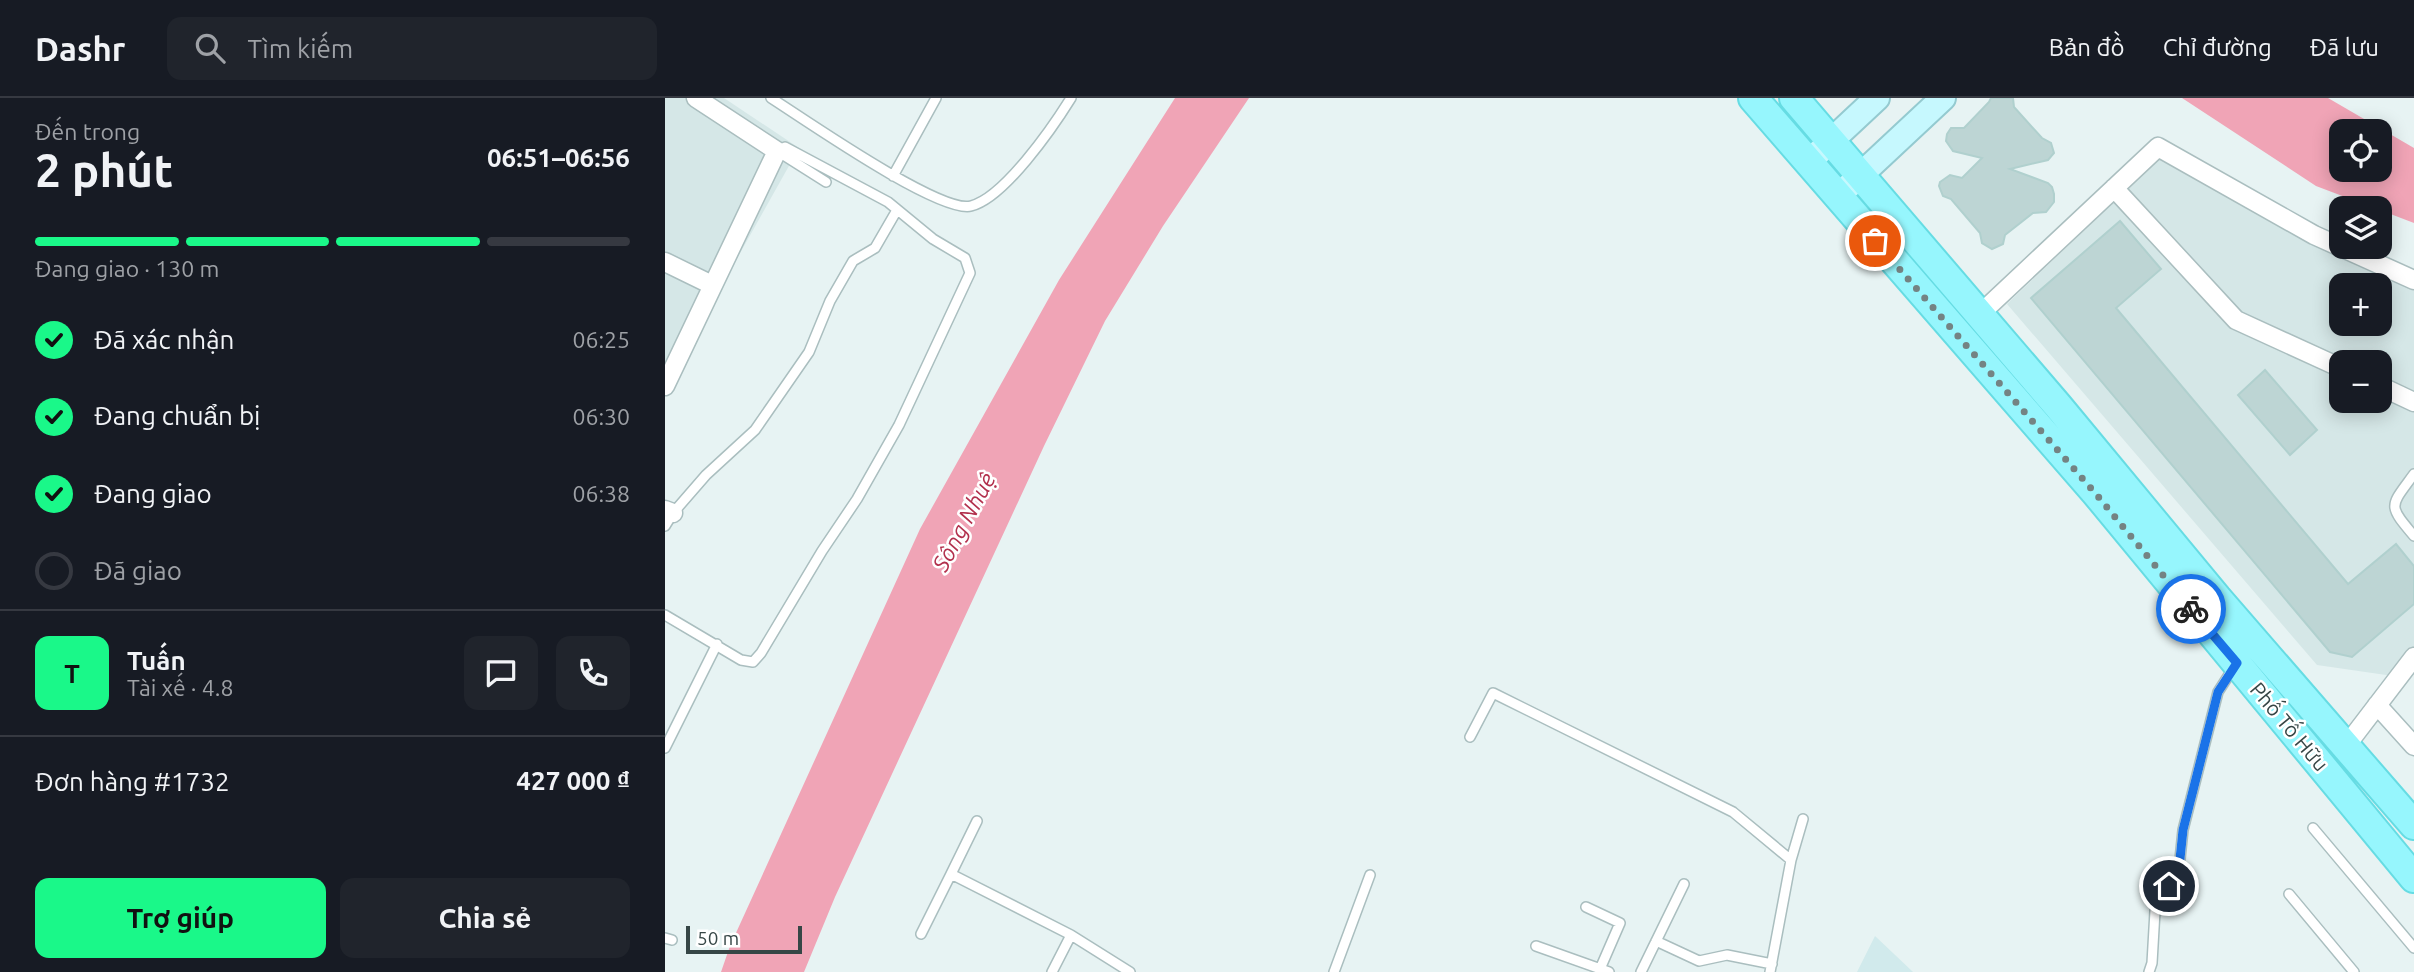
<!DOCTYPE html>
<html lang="vi">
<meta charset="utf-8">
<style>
body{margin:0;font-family:Ubuntu,sans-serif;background:#20242c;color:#f1f3f6;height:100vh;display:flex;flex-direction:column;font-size:26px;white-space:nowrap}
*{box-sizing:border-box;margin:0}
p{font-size:23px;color:#9ea1a6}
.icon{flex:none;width:38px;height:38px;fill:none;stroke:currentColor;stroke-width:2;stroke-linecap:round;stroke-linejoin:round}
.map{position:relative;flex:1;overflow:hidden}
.panel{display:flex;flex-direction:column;background:#171b24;width:665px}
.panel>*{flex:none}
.fabs{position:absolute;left:1664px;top:21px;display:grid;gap:14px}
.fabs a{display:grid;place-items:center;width:63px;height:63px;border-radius:14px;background:#171b24;box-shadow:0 4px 18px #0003;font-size:35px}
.scale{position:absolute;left:21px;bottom:18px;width:116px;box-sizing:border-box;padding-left:7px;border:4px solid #364646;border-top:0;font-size:19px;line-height:24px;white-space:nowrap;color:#364646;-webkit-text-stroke:5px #fff;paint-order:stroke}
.pin{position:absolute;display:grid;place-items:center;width:60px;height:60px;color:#fff;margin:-30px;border:4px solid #fff;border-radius:50%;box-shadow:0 2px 7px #0007}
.courier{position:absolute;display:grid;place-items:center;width:70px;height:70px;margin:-35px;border:5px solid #1a73e8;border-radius:50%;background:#fff;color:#222;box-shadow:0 2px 9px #0007}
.head em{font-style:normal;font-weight:700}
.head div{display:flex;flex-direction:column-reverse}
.head{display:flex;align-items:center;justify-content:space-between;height:119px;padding:0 35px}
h1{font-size:46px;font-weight:700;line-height:52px}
.bar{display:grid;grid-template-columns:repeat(4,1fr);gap:10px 7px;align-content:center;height:84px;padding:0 35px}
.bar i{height:9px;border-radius:5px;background:#363941}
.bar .selected{background:#1af889}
.bar p{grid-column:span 4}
.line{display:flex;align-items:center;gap:18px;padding:0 35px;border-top:2px solid #363941}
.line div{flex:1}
.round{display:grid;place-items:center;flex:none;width:74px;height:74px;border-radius:14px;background:#20242c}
ol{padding:0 35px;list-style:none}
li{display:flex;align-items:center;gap:21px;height:77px}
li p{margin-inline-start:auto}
li .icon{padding:7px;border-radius:50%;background:#1af889;color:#111;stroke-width:4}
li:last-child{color:#9ea1a6}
li i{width:38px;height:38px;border:4px solid #363941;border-radius:50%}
.button{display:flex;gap:14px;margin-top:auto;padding:14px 35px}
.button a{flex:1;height:80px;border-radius:14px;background:#1af889;color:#111;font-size:28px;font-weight:700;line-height:80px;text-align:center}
.button a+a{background:#20242c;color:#f1f3f6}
header{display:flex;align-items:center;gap:42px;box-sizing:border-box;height:98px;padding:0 35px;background:#171b24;border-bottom:2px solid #363941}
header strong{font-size:33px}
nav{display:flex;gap:38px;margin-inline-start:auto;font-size:24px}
.search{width:490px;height:63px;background:#20242c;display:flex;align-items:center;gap:18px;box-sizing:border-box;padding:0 24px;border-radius:14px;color:#9ea1a6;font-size:26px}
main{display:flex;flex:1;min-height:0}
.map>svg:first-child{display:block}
.residential{fill:#d5e7e7;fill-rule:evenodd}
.education{fill:#d1eaec}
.water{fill:#f0a4b6;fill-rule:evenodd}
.building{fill:#bdd5d4;stroke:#b0d0ce;stroke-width:2}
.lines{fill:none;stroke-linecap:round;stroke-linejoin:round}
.lane-casing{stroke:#aabebf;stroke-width:12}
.street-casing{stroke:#aabebf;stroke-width:21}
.secondary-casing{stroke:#94cad0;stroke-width:28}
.primary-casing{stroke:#66dce3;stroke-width:32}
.lane{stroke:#fff;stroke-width:9}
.street{stroke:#fff;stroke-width:18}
.secondary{stroke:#c6f8fe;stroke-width:24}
.primary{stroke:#96f6fd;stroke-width:28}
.done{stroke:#748383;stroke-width:7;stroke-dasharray:0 12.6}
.route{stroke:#1a73e8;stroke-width:9}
.labels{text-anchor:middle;stroke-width:5;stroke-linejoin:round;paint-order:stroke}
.street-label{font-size:21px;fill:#364646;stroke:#fff}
.water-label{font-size:23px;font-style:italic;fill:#b2304d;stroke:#fff}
</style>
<header>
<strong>Dashr</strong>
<div class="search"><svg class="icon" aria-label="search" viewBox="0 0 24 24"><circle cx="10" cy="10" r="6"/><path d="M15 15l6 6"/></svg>Tìm kiếm</div>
<nav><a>Bản đồ</a><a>Chỉ đường</a><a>Đã lưu</a></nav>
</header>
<main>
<section class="panel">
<div class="head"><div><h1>2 phút</h1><p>Đến trong</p></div><em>06:51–06:56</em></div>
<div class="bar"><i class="selected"></i><i class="selected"></i><i class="selected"></i><i></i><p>Đang giao · 130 m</p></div>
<ol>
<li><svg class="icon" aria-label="check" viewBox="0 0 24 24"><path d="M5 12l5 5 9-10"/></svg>Đã xác nhận<p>06:25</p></li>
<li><svg class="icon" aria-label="check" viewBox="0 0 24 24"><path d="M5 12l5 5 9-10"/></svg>Đang chuẩn bị<p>06:30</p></li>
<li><svg class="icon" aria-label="check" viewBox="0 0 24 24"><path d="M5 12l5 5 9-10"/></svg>Đang giao<p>06:38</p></li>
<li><i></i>Đã giao</li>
</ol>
<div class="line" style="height:126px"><b class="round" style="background:#1af889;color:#111">T</b><div><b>Tuấn</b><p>Tài xế · 4.8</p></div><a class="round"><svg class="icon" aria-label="chat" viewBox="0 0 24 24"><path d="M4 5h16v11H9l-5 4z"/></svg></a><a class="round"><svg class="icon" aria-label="phone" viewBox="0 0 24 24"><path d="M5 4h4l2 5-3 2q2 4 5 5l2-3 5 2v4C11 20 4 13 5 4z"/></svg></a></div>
<div class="line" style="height:91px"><div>Đơn hàng #1732</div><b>427 000 ₫</b></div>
<div class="button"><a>Trợ giúp</a><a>Chia sẻ</a></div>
</section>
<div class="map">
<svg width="1749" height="874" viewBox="0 0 1749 874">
<rect width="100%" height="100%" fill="#e7f3f3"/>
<!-- residential -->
<path class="residential" d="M 0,0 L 59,0 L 134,50 L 0,289 Z
M 1496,59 L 1749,189 L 1749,550 L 1728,578 L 1652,567 L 1342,206 ZM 1676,187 L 1715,187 L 1715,226 L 1676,226 ZM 1676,264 L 1715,264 L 1715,303 L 1676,303 Z"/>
<!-- education -->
<path class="education" d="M 1210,838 L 1248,874 L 1192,874 Z"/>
<!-- water -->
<path class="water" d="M 510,0 L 584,0 L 498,128 L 440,223 L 379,348 L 170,799 L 139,874 L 56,874 L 65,848 L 255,431 L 394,182 Z
M 1517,0 L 1663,0 L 1749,50 L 1749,125 L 1715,112 L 1715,110 L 1709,110 L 1651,88 ZM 1676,33 L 1715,33 L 1715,72 L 1676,72 Z"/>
<!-- building -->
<path class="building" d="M 1326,0 L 1348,0 L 1349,9 L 1377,40 L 1386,45 L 1389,55 L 1383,62 L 1345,71 L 1383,85 L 1387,89 L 1389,96 L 1389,104 L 1381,114 L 1368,115 L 1340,137 L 1338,146 L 1327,151 L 1317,145 L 1315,135 L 1286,101 L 1278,98 L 1274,88 L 1275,84 L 1285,77 L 1297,80 L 1317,60 L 1288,53 L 1281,43 L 1282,36 L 1286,30 L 1299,30 L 1324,4 Z
M 1455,123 L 1496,171 L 1451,210 L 1683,486 L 1731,446 L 1749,468 L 1749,506 L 1687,559 L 1665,554 L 1366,200 Z
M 1600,272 L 1652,332 L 1625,357 L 1573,297 Z"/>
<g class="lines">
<!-- lane casing -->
<g class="lane-casing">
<path id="lane" d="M 106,0 C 139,21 275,116 306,108 C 339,100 388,29 406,0
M 112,53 L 161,84
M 228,78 L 271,0
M 1749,376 C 1725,409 1722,406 1749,438
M 0,428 L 8,415 L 41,377 L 90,332 L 144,254 L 165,203 L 188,163 L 210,150 L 232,112
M 0,517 L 76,562 L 88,564 L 96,555 L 157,453 L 192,401 L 234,327 L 305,175 L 300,160 L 268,141 L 223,104 L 120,49 L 112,53
M 805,639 L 828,595 L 1068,714 L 1126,762 L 1105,874
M 0,650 L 52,546
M 312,723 L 286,776 L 406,837 L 465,874
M 1648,730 L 1749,850
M 1126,762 L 1138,721
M 1624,796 L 1689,874
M 921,809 L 955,825 L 935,871
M 256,836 L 286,776
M 0,840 L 7,842
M 991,843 L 1034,863 L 1062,857 L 1107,866
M 871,848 L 944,874
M 387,874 L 406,837
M 669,874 L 705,777
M 976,874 L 1019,786
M 1484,874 L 1487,865 L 1490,813 L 1515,761 L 1518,732 L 1553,594 L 1569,569"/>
</g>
<!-- street casing -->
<g class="street-casing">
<path id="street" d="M 1449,90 L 1571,222 L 1676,270
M 0,164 L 47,187
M 1314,217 L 1493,49 L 1649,137 L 1749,182
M 0,288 L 112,53 L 31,0
M 1715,288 L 1749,304
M 0,412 L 8,415
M 1712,607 L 1749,648
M 1681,648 L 1749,559"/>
</g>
<!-- secondary casing -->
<g class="secondary-casing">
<path id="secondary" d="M 1151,57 L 1212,0
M 1172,99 L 1278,0"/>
</g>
<!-- primary casing -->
<g class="primary-casing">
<path id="primary" d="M 1088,0 L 1431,395 L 1749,780
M 1129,0 L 1393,308 L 1552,500 L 1749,727"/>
</g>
<!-- lane -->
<use href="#lane" class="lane"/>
<!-- street -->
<use href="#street" class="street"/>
<!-- secondary -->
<use href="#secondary" class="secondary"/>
<!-- primary -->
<use href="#primary" class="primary"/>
</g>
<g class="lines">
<!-- done -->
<path class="done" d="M 1210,143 L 1431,396 L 1526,511"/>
<!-- route -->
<path class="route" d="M 1504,788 L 1515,761 L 1518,732 L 1553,594 L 1572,565 L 1526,511"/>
</g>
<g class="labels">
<!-- street labels -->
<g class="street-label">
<text transform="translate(1624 629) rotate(50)" y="7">Phố Tố Hữu</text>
</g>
<!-- water labels -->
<g class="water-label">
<text transform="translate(299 424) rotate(-62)" y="8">Sông Nhuệ</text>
</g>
</g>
</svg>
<div class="fabs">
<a><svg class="icon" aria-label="locate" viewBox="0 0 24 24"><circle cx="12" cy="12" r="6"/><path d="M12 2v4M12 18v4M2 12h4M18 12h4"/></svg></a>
<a><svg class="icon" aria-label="layers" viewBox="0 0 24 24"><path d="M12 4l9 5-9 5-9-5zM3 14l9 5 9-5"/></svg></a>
<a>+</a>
<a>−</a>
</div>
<div class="scale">50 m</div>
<div class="pin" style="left:1210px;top:143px;background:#ea580c"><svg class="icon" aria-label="bag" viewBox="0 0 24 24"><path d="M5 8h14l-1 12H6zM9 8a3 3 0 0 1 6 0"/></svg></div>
<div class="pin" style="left:1504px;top:788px;background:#1f2937"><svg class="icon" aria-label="home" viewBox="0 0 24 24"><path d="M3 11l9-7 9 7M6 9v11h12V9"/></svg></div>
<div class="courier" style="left:1526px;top:511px"><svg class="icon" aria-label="bike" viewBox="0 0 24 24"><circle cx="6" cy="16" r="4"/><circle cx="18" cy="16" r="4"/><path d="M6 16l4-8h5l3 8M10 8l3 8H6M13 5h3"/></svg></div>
</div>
</main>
